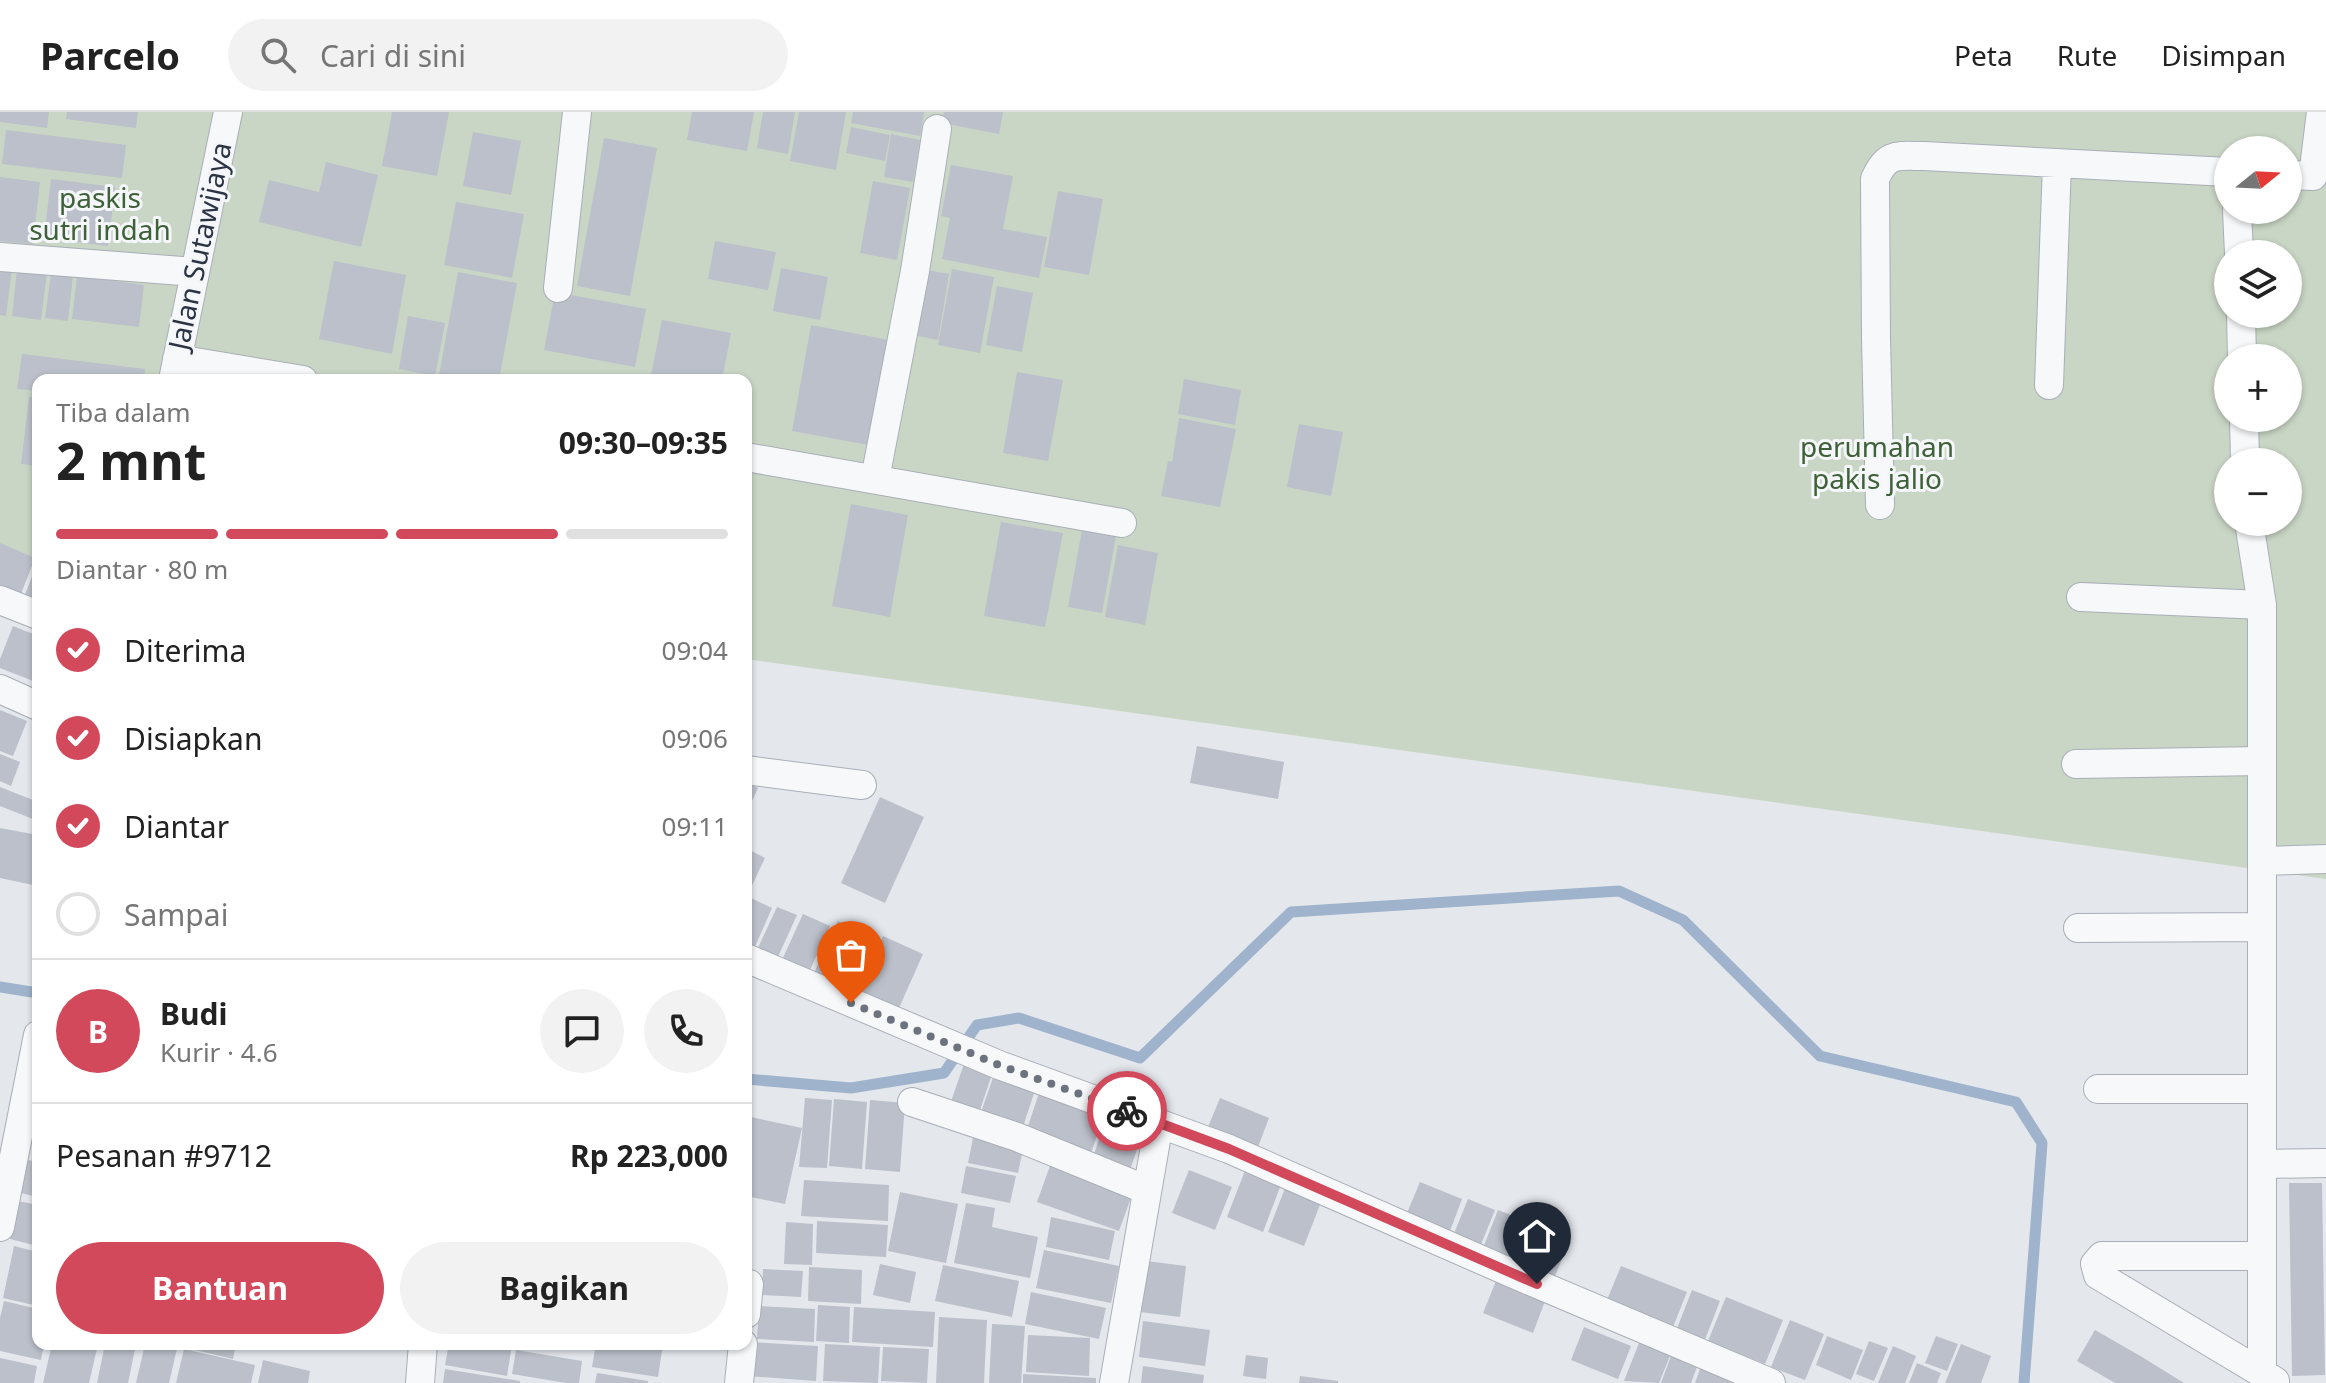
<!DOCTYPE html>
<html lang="id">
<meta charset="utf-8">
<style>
body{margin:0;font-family:"Noto Sans",sans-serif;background:#f2f2f2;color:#222;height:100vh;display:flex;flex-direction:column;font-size:30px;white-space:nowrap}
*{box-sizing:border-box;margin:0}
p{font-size:26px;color:#767676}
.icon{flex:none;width:44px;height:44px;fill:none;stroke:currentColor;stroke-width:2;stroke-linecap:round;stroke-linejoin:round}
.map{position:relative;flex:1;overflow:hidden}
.sheet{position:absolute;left:32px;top:262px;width:720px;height:976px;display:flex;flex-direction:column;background:#fff;border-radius:16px;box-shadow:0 2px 6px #0004}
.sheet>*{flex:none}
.needle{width:52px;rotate:72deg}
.buttons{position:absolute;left:2214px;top:24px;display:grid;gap:16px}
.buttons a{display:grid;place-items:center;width:88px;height:88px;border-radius:50%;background:#fff;box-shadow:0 2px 6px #0004;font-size:40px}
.pin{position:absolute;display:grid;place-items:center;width:68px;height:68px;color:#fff;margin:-82px -34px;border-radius:50% 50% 50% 0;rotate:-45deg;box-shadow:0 0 8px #0007}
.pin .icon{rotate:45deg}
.courier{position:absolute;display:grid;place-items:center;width:80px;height:80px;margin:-40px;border:6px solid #d1495b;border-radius:50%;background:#fff;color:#222;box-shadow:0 2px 10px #0007}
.summary em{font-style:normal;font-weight:700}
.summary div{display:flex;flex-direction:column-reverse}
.summary{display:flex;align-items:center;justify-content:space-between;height:136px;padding:0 24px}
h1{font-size:52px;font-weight:700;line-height:60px}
.bar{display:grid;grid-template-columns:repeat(4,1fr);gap:12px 8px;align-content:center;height:96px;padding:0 24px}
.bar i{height:10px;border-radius:6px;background:#e0e0e0}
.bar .current{background:#d1495b}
.bar p{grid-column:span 4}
.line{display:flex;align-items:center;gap:20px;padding:0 24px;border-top:2px solid #e0e0e0}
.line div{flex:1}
.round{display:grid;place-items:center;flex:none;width:84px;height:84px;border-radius:42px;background:#f2f2f2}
ol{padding:0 24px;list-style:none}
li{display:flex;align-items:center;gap:24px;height:88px}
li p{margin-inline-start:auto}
li .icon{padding:8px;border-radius:50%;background:#d1495b;color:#fff;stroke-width:4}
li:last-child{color:#767676}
li i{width:44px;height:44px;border:4px solid #e0e0e0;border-radius:50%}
.cta{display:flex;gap:16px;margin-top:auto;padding:16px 24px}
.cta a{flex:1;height:92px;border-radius:48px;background:#d1495b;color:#fff;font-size:32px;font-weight:700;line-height:92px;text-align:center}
.cta a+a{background:#f2f2f2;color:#222}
header{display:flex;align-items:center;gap:48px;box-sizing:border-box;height:112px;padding:0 40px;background:#fff;border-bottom:2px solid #e0e0e0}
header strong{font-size:38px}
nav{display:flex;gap:44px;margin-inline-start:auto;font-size:28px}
.search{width:560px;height:72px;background:#f2f2f2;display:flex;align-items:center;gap:20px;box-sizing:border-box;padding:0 28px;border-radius:44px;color:#767676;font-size:30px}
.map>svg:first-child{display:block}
.green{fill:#c9d6c5;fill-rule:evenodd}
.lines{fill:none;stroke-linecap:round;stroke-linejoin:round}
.stream{stroke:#9fb4cc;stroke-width:11}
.building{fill:#bbc0ca}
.street-casing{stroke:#a9aeb7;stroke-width:30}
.street{stroke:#f7f8fa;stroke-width:28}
.done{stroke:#6c737f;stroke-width:8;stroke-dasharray:0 14.4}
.route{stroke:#d1495b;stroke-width:10}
.labels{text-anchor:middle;stroke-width:6;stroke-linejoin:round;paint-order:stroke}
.park-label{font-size:28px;fill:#3f6138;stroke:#f4f6f9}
.street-label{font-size:28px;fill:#2b3445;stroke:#f4f6f9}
</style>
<header>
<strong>Parcelo</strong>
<div class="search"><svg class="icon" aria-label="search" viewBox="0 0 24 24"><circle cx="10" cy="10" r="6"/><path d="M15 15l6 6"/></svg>Cari di sini</div>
<nav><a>Peta</a><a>Rute</a><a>Disimpan</a></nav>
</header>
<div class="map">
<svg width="2326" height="1271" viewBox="0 0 2326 1271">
<rect width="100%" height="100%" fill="#e4e7ec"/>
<!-- green -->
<path class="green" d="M 0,0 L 2326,0 L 2326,767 L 746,547 L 746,268 L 38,268 L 38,448 L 0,443 ZM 2228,38 L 2288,38 L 2288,98 L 2228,98 ZM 2228,142 L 2288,142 L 2288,202 L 2228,202 ZM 2228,246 L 2288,246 L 2288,306 L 2228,306 ZM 2228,350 L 2288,350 L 2288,410 L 2228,410 Z"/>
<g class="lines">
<!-- stream -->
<path class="stream" d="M 0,875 L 38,881
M 746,967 L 851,976 L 944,961 L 977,913 L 1019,906 L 1140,946 L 1291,800 L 1619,779 L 1683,808 L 1820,944 L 2016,990 L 2042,1031 L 2024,1271"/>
</g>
<!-- building -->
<path class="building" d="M 0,0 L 49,0 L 47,16 L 0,10 Z
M 67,0 L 138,0 L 136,16 L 66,7 Z
M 392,0 L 449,0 L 437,64 L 382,54 Z
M 692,0 L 754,0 L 747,39 L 687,28 Z
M 763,0 L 795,0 L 788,42 L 757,36 Z
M 799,0 L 846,0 L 836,58 L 790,49 Z
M 853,0 L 924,0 L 920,24 L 851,11 Z
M 944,0 L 1003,0 L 999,22 L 942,11 Z
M 851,15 L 890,23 L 885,49 L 846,41 Z
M 6,18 L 126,33 L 122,66 L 2,52 Z
M 473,20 L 521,29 L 511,83 L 463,74 Z
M 891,22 L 920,28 L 913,70 L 884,65 Z
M 604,26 L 657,36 L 630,184 L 577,174 Z
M 326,50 L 378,63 L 361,135 L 259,110 L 269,68 L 319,80 Z
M 951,53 L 1013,64 L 1003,117 L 1047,125 L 1039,166 L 942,147 L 950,106 L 941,104 Z
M 0,65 L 40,70 L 33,132 L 0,129 Z
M 51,67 L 115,75 L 108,134 L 44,126 Z
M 873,69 L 910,76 L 897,148 L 860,141 Z
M 1058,79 L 1103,87 L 1089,163 L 1044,155 Z
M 456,90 L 524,102 L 512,166 L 444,153 Z
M 715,129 L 776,140 L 768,178 L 708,167 Z
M 334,149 L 406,163 L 392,242 L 319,227 Z
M 0,155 L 12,156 L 6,204 L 0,203 Z
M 781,156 L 828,165 L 820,208 L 773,199 Z
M 952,157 L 994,165 L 980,241 L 938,233 Z
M 17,158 L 47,161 L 41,208 L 12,204 Z
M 926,158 L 949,162 L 938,228 L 913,223 Z
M 458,160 L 517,171 L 499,268 L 466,268 L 439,263 Z
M 51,162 L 73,164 L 68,209 L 45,206 Z
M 77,164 L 144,173 L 139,215 L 72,207 Z
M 997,174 L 1033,181 L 1022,240 L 986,233 Z
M 555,180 L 646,197 L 635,255 L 544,238 Z
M 408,204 L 445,211 L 435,264 L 399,257 Z
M 662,208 L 731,221 L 722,268 L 650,268 Z
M 811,213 L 889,228 L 869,333 L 792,319 Z
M 22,242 L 145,257 L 144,268 L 38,268 L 38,279 L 17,277 Z
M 1017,260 L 1063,268 L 1048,349 L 1003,341 Z
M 1184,267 L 1241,278 L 1235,313 L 1178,302 Z
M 29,285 L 38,286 L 38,354 L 21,352 Z
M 1179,306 L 1236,317 L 1220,395 L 1161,384 L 1168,349 L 1172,350 Z
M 1299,312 L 1343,320 L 1331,384 L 1287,375 Z
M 851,392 L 908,403 L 890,505 L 832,494 Z
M 1001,410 L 1063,421 L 1045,515 L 984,504 Z
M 1082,418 L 1116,424 L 1102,501 L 1068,495 Z
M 0,431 L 35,446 L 21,482 L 0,473 Z
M 1118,433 L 1158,441 L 1145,513 L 1105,505 Z
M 38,449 L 38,491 L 24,485 Z
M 13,514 L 38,524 L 38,571 L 0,556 L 0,547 Z
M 0,598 L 27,609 L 13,644 L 0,639 Z
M 1197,634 L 1284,650 L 1278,687 L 1190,671 Z
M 0,642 L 20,650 L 11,674 L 0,669 Z
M 746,670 L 758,676 L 746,702 Z
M 0,675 L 38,690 L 38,709 L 0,694 Z
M 880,685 L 924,705 L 885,791 L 841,771 Z
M 0,716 L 38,723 L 38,749 L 33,773 L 0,766 Z
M 746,736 L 765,746 L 747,784 L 772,796 L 754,837 L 746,833 Z
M 777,795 L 797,803 L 777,847 L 757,838 Z
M 803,802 L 830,814 L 809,860 L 782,848 Z
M 838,809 L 879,828 L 856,880 L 814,861 Z
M 883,824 L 923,842 L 899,896 L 859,878 Z
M 965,949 L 993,959 L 976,1010 L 947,1001 Z
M 995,960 L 1036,975 L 1021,1021 L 979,1006 Z
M 1040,978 L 1104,1003 L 1091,1041 L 1026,1020 Z
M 805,986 L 832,988 L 827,1056 L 799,1055 Z
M 1220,986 L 1269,1006 L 1258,1035 L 1208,1015 Z
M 834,987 L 867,990 L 862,1057 L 829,1054 Z
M 870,988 L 905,991 L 900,1060 L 865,1057 Z
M 1108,1001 L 1145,1014 L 1130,1058 L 1093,1045 Z
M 746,1004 L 802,1016 L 785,1092 L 746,1084 Z
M 973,1026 L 1023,1037 L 1018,1061 L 968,1051 Z
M 28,1048 L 38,1050 L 38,1085 L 21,1081 Z
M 1051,1051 L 1133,1080 L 1119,1119 L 1037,1090 Z
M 966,1054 L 1016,1064 L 1010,1091 L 961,1081 Z
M 1246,1056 L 1282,1070 L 1263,1120 L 1227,1105 Z
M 1189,1058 L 1232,1075 L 1215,1118 L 1172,1101 Z
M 804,1068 L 889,1073 L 888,1109 L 801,1104 Z
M 1420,1070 L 1462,1087 L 1450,1119 L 1407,1101 Z
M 1287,1071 L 1323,1085 L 1304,1134 L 1268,1120 Z
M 2289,1071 L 2322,1071 L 2325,1263 L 2292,1264 Z
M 900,1080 L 958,1092 L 946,1151 L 888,1139 Z
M 1468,1087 L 1495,1098 L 1480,1135 L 1453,1124 Z
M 18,1089 L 38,1093 L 38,1116 L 34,1133 L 10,1127 Z
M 966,1091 L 995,1096 L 992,1115 L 1038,1125 L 1030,1166 L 954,1151 Z
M 1498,1098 L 1534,1112 L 1518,1151 L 1483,1136 Z
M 1051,1105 L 1115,1119 L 1109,1148 L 1046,1135 Z
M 817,1109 L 888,1113 L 886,1145 L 816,1141 Z
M 786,1110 L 813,1112 L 812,1153 L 784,1152 Z
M 1535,1116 L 1569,1130 L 1555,1164 L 1521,1150 Z
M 14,1134 L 38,1140 L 38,1194 L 3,1186 Z
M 1044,1138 L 1119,1154 L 1111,1191 L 1036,1176 Z
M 1146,1149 L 1186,1154 L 1180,1205 L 1140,1200 Z
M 880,1152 L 916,1160 L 910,1191 L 873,1183 Z
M 943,1153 L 1019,1169 L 1012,1205 L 935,1189 Z
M 1621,1154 L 1687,1180 L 1673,1215 L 1607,1188 Z
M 809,1155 L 862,1158 L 861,1192 L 808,1189 Z
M 763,1157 L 803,1159 L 801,1185 L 762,1183 Z
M 1496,1169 L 1545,1189 L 1533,1221 L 1483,1201 Z
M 1692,1178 L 1720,1189 L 1704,1230 L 1676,1219 Z
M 1031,1180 L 1106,1196 L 1099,1227 L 1025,1212 Z
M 1726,1185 L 1783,1208 L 1765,1252 L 1708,1229 Z
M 4,1189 L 38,1197 L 38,1232 L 44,1232 L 41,1248 L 0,1239 L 0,1206 Z
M 818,1193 L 850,1195 L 849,1231 L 816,1229 Z
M 759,1194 L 815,1197 L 814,1230 L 757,1227 Z
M 854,1195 L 935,1200 L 933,1235 L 852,1230 Z
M 939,1205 L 987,1208 L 984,1271 L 936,1271 Z
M 1790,1208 L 1824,1222 L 1805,1268 L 1771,1255 Z
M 1143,1209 L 1210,1218 L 1205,1254 L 1139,1245 Z
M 992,1212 L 1025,1214 L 1021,1271 L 989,1271 Z
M 1584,1215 L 1631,1234 L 1618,1267 L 1571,1248 Z
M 2095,1218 L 2142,1245 L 2184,1271 L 2115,1271 L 2077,1249 Z
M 1028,1223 L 1090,1226 L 1089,1264 L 1026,1260 Z
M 1827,1224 L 1863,1238 L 1851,1268 L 1816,1253 Z
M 1936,1224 L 1958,1232 L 1947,1259 L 1925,1251 Z
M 1641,1226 L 1672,1239 L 1659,1271 L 1624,1269 Z
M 1869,1229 L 1888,1236 L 1874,1269 L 1856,1262 Z
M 749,1230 L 818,1234 L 816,1269 L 747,1264 Z
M 52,1232 L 98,1232 L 89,1271 L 43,1271 Z
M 105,1232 L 136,1232 L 128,1271 L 97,1271 Z
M 145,1232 L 178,1232 L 169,1271 L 136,1271 Z
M 184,1232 L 236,1232 L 233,1247 L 183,1235 Z
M 449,1232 L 512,1233 L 507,1264 L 445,1253 Z
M 596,1232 L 663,1232 L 658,1265 L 592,1255 Z
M 825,1232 L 880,1235 L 878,1271 L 823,1269 Z
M 1961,1232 L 1991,1244 L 1981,1271 L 1945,1271 Z
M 1893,1234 L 1916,1244 L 1905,1271 L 1878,1271 Z
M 883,1235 L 929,1237 L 927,1271 L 881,1269 Z
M 184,1237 L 255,1253 L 251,1271 L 176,1271 Z
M 516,1238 L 582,1249 L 579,1271 L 566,1271 L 512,1262 Z
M 1246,1243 L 1268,1246 L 1266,1267 L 1243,1264 Z
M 1671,1244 L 1697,1255 L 1691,1271 L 1661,1271 Z
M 0,1246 L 37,1254 L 34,1271 L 0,1271 Z
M 263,1248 L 310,1259 L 308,1271 L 258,1271 Z
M 1702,1251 L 1736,1265 L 1734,1271 L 1695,1271 Z
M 1917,1251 L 1941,1261 L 1937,1271 L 1909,1271 Z
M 1143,1254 L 1204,1263 L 1203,1271 L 1141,1271 Z
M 445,1257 L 520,1269 L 520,1271 L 443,1271 Z
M 597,1261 L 648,1269 L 648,1271 L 595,1271 Z
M 1023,1262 L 1096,1266 L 1096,1271 L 1023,1271 Z
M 1300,1264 L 1338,1269 L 1338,1271 L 1299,1271 Z"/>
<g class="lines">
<!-- street casing -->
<g class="street-casing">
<path id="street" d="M 2288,63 L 2313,64 L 2321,0
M 2237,98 L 2239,142
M 0,145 L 195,160
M 558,176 L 577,0
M 2241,202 L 2242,246
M 177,247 L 303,268
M 173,268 L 228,0
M 2049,273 L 2057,51
M 2244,306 L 2245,350
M 746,345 L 1122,411
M 875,367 L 915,159 L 937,17
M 1880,393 L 1876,227 L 1875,67 C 1887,40 1897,44 1924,44 L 2228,60
M 2249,410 L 2262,493 L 2262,1261
M 2081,485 L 2262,493
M 0,488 L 38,503
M 0,577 L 38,594
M 2076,652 L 2262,649
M 746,658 L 862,673
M 2262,749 L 2326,747
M 2078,816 L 2262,815
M 746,846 L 999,953 L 1229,1037 L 1509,1160 L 1771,1271
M 2098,977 L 2262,977
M 912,990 L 1017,1025 L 1147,1078
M 2262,1052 L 2326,1051
M 0,1115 L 38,923
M 2262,1144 L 2102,1144 L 2095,1152 L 2098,1163 L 2275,1269
M 746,1202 L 749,1172
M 420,1271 L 423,1232
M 739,1271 L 743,1232
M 1114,1271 L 1159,1011"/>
</g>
<!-- street -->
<use href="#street" class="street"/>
</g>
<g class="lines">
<!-- done -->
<path class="done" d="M 851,891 L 999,953 L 1127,999"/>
<!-- route -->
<path class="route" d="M 1127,999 L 1229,1037 L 1537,1172"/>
</g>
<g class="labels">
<!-- park labels -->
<g class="park-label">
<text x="100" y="96">paskis<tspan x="100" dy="32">sutri indah</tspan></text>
<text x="1877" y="345">perumahan<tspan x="1877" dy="32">pakis jalio</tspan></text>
</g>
<!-- street labels -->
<g class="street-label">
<text transform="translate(200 134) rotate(-78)" y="10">Jalan Sutawijaya</text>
</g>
</g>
</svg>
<div class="buttons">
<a><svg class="needle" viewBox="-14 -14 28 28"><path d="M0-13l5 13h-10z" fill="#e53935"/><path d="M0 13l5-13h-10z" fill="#767676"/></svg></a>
<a><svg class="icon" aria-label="layers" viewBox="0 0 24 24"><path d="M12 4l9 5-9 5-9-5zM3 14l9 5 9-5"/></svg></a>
<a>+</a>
<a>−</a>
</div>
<div class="pin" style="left:851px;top:891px;background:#ea580c"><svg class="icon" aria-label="bag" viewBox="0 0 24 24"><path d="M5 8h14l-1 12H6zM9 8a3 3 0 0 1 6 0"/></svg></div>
<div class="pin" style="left:1537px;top:1172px;background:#1f2937"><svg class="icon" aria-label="home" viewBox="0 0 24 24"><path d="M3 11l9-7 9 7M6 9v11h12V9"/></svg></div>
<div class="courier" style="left:1127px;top:999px"><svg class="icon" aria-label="bike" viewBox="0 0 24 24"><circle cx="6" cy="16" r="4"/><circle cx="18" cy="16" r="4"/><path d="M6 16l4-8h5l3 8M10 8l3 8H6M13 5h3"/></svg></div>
<section class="sheet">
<div class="summary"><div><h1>2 mnt</h1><p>Tiba dalam</p></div><em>09:30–09:35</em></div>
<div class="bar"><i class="current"></i><i class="current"></i><i class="current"></i><i></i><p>Diantar · 80 m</p></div>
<ol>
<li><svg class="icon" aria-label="check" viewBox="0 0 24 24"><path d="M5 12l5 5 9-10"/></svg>Diterima<p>09:04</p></li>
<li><svg class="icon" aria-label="check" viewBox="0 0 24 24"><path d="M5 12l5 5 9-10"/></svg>Disiapkan<p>09:06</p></li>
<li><svg class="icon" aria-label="check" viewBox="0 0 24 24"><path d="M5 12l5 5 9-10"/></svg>Diantar<p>09:11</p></li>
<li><i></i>Sampai</li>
</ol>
<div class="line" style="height:144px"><b class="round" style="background:#d1495b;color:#fff">B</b><div><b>Budi</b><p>Kurir · 4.6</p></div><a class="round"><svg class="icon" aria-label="chat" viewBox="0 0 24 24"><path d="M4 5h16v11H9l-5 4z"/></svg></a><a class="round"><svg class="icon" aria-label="phone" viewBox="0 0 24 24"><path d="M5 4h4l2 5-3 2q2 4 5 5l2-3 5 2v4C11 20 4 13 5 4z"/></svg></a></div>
<div class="line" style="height:104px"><div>Pesanan #9712</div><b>Rp 223,000</b></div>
<div class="cta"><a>Bantuan</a><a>Bagikan</a></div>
</section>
</div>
